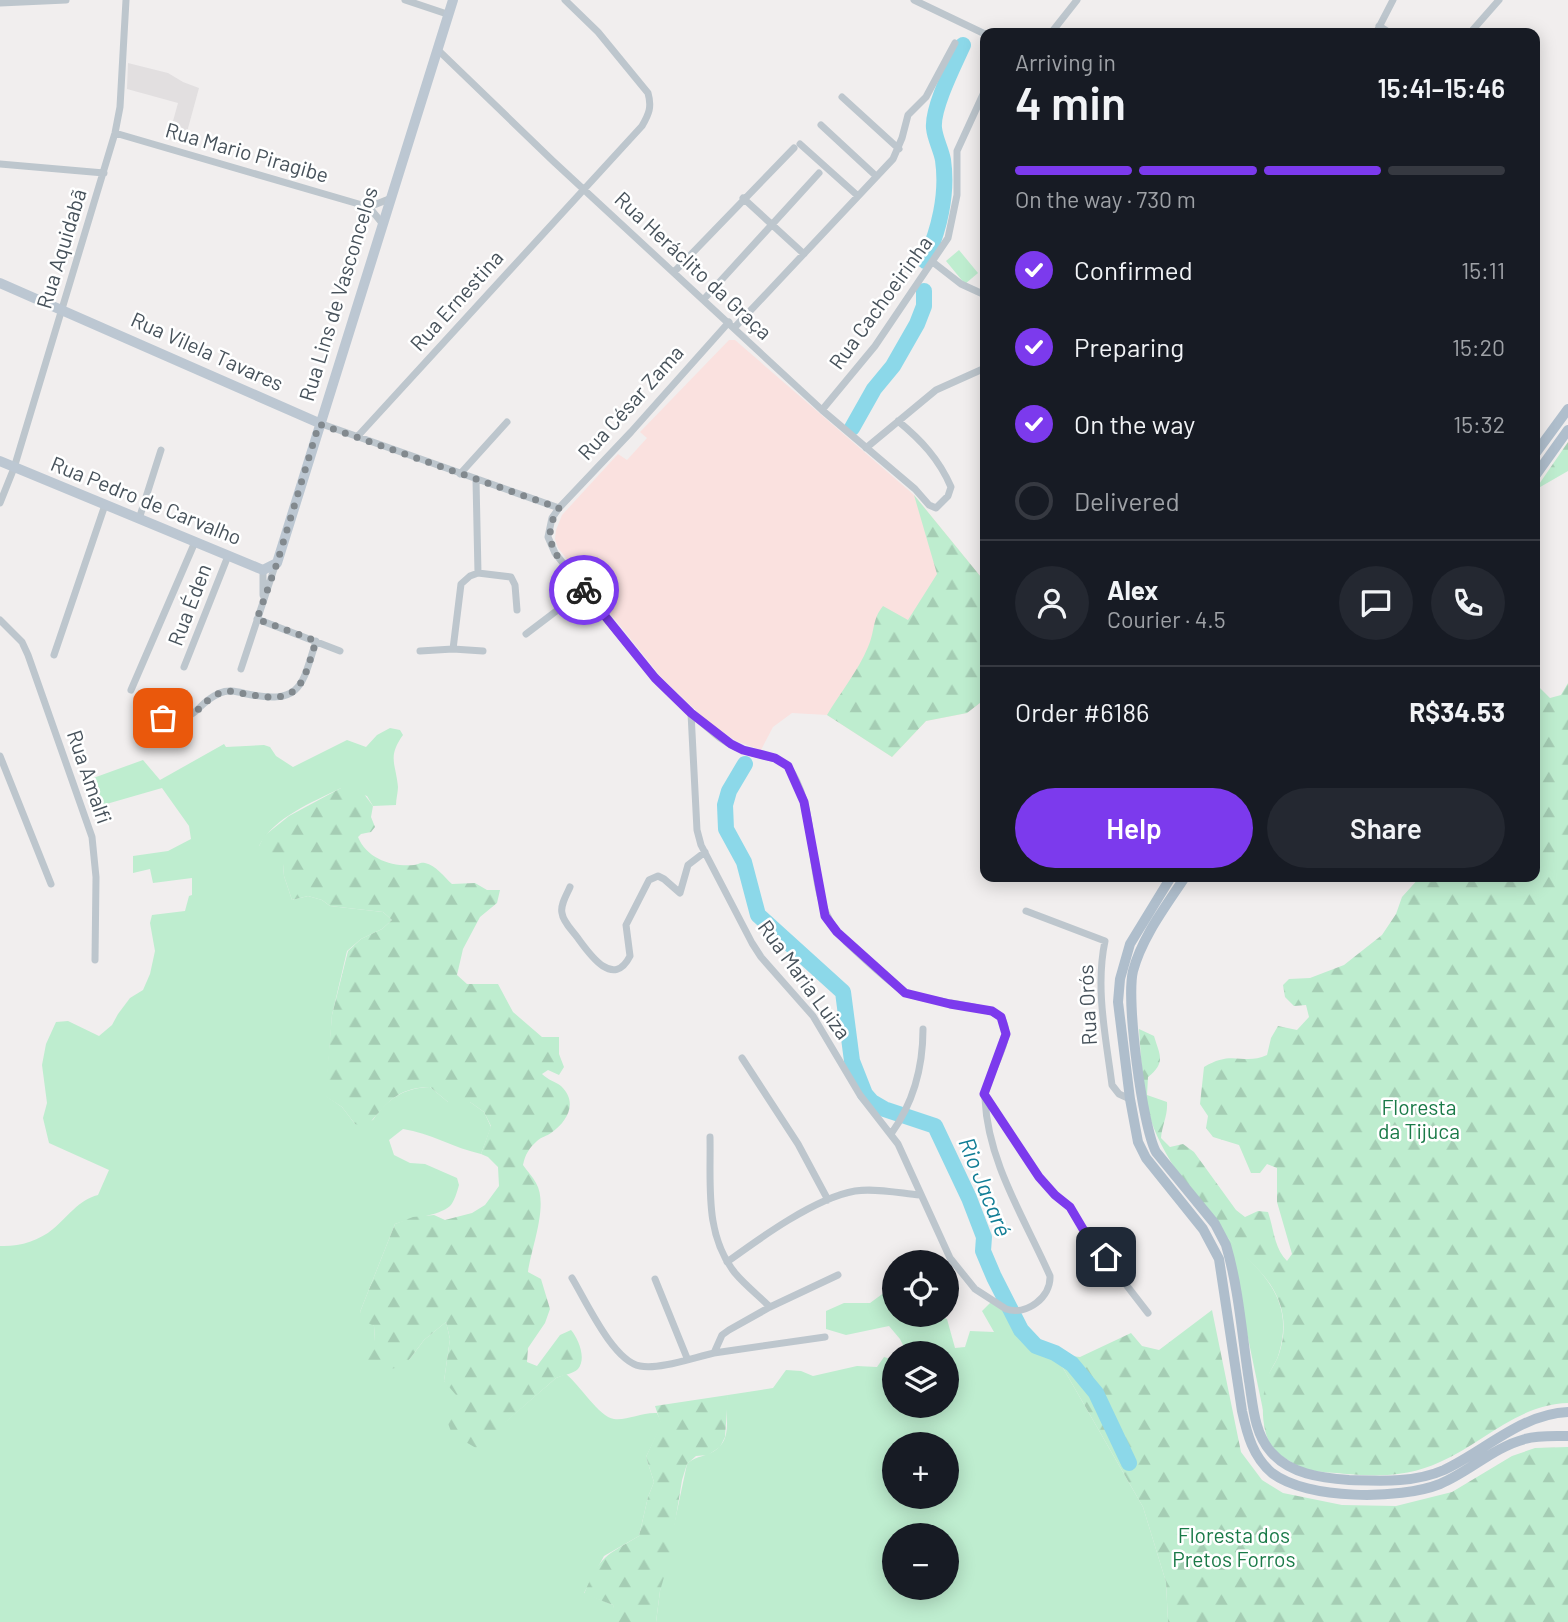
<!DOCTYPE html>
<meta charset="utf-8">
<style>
body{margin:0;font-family:Barlow,sans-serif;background:#242831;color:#f1f3f6;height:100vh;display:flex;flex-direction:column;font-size:26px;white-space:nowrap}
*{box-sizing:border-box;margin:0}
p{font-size:23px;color:#9ea1a6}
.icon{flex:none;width:38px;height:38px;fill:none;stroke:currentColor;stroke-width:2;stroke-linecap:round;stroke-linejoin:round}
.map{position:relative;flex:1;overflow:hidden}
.drawer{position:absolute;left:980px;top:28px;width:560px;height:854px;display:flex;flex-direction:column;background:#171b24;border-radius:14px;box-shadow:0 4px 18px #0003}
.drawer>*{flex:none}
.tools{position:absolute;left:882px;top:1250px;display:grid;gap:14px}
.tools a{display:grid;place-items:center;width:77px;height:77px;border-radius:50%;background:#171b24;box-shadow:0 4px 18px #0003;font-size:35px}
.pin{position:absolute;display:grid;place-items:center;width:60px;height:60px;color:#fff;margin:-30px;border-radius:14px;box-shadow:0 4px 10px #0006}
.courier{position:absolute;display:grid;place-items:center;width:70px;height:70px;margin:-35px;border:5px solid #7c3aed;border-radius:50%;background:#fff;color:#222;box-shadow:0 2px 9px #0007}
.overview em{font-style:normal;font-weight:600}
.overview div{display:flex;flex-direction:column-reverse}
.overview{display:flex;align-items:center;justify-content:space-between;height:119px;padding:0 35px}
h1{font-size:46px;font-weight:600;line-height:52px}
.bar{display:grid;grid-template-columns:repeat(4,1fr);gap:10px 7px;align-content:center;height:84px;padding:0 35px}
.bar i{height:9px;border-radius:5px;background:#363941}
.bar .active{background:#7c3aed}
.bar p{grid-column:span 4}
.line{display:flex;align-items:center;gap:18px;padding:0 35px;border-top:2px solid #363941}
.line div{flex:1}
.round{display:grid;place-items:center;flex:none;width:74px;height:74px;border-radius:37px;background:#242831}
ol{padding:0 35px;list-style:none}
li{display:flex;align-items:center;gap:21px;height:77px}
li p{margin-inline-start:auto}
li .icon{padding:7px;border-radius:50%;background:#7c3aed;color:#fff;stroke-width:4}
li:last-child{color:#9ea1a6}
li i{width:38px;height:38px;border:4px solid #363941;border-radius:50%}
.action{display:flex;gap:14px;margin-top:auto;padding:14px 35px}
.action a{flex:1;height:80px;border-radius:42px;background:#7c3aed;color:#fff;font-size:28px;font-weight:600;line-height:80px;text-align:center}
.action a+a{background:#242831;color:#f1f3f6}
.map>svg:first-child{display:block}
.education{fill:#e2dfe0}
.medical{fill:#fae1df}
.green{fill:#beedcf;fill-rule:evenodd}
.forest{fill:url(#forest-firs)}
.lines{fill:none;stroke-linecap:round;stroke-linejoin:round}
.river{stroke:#8cd8e9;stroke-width:16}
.street{stroke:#bdc6cd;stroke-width:7}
.secondary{stroke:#bcc7d2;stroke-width:10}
.primary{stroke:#afbecc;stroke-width:10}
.done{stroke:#82898e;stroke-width:7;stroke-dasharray:0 12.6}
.route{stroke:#7c3aed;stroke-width:9}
.labels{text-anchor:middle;stroke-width:5;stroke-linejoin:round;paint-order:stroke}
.street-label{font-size:21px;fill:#47525b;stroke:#fff}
.park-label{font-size:21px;fill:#1a7a48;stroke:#fff}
.water-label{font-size:23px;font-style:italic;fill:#117d95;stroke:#fff}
</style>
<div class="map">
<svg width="1568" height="1622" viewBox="0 0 1568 1622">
<defs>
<pattern id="forest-firs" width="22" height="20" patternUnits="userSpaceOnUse" patternTransform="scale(1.75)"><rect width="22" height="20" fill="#beedcf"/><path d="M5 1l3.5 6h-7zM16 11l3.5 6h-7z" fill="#a5cdb4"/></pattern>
</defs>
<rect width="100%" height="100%" fill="#f1eeee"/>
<!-- education -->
<path class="education" d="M 128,63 L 168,73 L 183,82 L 199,88 L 184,143 L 168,139 L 178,103 L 127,89 Z"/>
<!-- medical -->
<path class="medical" d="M 729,340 L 735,340 L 914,495 L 985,582 L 985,699 L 967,713 L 926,721 L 892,757 L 827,715 L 792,713 L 773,727 L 761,750 L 736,741 L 707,721 L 661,677 L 558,548 L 555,539 L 556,530 L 562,515 L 618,454 L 627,460 L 647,438 L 640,432 Z"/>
<!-- green -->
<path class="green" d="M 959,250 L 978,273 L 965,284 L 946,261 Z
M 390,728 L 400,730 L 403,735 C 387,757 396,764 398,787 C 398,792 396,799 396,805 L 373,806 L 367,796 L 341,788 C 313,802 274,817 259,846 L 272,864 L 283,864 L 284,876 L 292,900 L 308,896 L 322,900 L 330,906 L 383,912 L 392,920 L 382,929 L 361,939 L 347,951 L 332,1015 L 326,1096 L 342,1107 L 355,1124 L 373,1120 C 388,1098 404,1088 430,1087 L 448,1102 L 470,1102 L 484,1112 L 491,1127 L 481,1154 C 454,1148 430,1133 403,1129 L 389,1140 L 394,1155 L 410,1163 L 425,1164 L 457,1178 L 459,1185 C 457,1192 454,1202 450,1206 C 439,1216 410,1218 395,1224 L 360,1312 L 374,1326 L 375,1341 L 409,1360 L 424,1340 L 446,1322 L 450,1339 L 444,1381 L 505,1422 L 556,1378 L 566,1374 C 579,1384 599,1417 614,1419 C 626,1421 642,1412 657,1413 L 662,1424 L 646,1457 L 654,1482 L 648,1497 L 639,1536 L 604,1556 L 584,1593 L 613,1605 L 618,1620 L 616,1622 L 0,1622 L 0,1246 C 18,1247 39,1241 53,1229 C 68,1217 78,1200 98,1195 L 109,1170 L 49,1143 L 43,1118 L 47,1103 L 42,1065 L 46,1044 L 56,1022 L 68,1021 L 99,1036 L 112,1025 L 118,1014 L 130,998 L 143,990 L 150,974 L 155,951 L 150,923 L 152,915 L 185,911 L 189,896 L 192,895 L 192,878 L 153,883 L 150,869 L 133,873 L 133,856 L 168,851 L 191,839 L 189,826 L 162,788 L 96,807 L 85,781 L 143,760 L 160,780 L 224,744 L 226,747 L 264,745 L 270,747 L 276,756 L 293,767 L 347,740 L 366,747 L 377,735 Z
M 1227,1237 C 1262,1273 1295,1298 1279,1353 C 1277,1362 1270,1369 1268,1378 C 1265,1388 1265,1400 1263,1410 Z
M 885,1292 L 894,1294 L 894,1314 L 936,1314 L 947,1319 L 955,1348 L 965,1347 L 970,1331 L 994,1332 L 982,1311 L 992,1301 L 1006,1311 L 1020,1318 L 1034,1346 L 1055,1354 L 1143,1507 L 1166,1582 L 1168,1622 L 656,1622 L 660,1591 L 687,1464 C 698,1454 706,1458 717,1449 C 734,1435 723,1412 728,1395 L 773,1388 L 786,1370 L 801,1371 L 813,1376 L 857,1366 L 877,1367 L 884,1357 L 894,1360 L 894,1405 L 947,1405 L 947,1353 L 907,1353 L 900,1339 L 889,1326 L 846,1335 L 826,1329 L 826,1311 L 844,1303 L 870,1303 ZM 894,1444 L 947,1444 L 947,1496 L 894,1496 ZM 894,1535 L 947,1535 L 947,1587 L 894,1587 Z"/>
<!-- forest -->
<path class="forest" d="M 1568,442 L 1568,471 L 1535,490 Z
M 914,495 L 985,582 L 985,699 L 967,713 L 926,721 L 892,757 L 827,715 C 840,693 858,671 868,647 C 875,632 872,619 883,606 L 908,620 L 937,574 Z
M 1568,683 L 1568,1403 C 1519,1404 1483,1443 1440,1462 C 1410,1476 1380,1477 1347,1474 C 1328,1472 1307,1473 1291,1462 C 1286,1458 1278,1455 1274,1450 C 1260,1432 1261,1399 1267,1378 C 1270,1370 1276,1363 1279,1354 C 1287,1330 1285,1306 1270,1284 C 1258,1267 1241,1253 1227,1237 C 1201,1207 1158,1152 1149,1113 C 1142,1086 1141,1057 1139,1029 L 1154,1036 C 1160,1056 1166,1062 1148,1077 L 1147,1095 L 1167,1102 C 1168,1115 1162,1125 1161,1138 L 1170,1147 L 1183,1144 L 1194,1152 L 1236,1210 L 1245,1217 L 1258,1211 L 1268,1212 C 1274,1229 1274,1248 1287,1261 L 1292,1254 L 1277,1202 L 1277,1168 L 1267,1164 L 1260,1173 L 1251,1173 L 1239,1145 L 1213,1137 L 1206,1128 L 1208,1116 L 1200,1104 L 1204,1067 C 1233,1049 1243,1066 1267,1055 L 1271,1038 L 1278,1026 L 1297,1030 L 1309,1017 L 1306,1005 L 1294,1006 L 1285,997 L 1283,985 L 1289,979 L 1310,978 L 1344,965 L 1382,935 L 1396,914 L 1402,897 L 1420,877 L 1535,877 L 1535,686 L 1537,685 L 1550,698 L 1561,695 Z
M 358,786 L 373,806 L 371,817 L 375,827 L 371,832 L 361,834 L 358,837 C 367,859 392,867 414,865 C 420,864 420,862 425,863 C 436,865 444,877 452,884 L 475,883 L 487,890 L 500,890 L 497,903 L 480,917 L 463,949 L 457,975 L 467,984 L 498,984 L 513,1012 L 542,1037 L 559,1037 L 559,1054 L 564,1067 L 559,1075 L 548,1070 L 542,1074 C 548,1080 556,1082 561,1086 C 578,1102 568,1121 551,1133 C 547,1136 541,1137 537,1141 C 529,1148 525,1155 523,1165 C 527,1171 533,1177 536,1183 C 549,1205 531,1248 528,1272 L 541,1279 L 550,1309 L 545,1323 L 528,1348 L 527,1362 L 537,1366 L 560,1335 L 571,1330 C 578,1338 587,1358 578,1369 C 573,1374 563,1375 556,1378 L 476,1448 L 452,1434 L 446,1418 L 456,1395 L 444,1381 L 450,1339 L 446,1322 L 424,1340 L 409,1360 L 395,1368 L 377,1372 L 366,1358 L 375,1341 L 374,1326 L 364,1321 L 360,1312 L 395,1224 L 413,1217 L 434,1215 L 445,1220 L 472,1213 L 485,1205 L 499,1186 L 498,1167 L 488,1157 L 481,1154 L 491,1126 L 484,1112 L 470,1102 L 448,1102 L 430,1087 C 395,1088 387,1104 366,1127 L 355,1124 L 342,1107 L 325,1096 L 332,1015 L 348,951 L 361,939 L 382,929 L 392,920 L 383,912 L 330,906 L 322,900 L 308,896 L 292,900 L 284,876 L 283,864 L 268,864 L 257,857 L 259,846 L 264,836 L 289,816 L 341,788 Z
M 1212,1310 L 1241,1452 L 1262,1480 L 1283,1493 L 1342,1505 L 1396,1506 L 1452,1492 L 1512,1456 L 1535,1448 L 1568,1447 L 1568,1622 L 1168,1622 L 1166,1582 L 1143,1507 L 1055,1354 L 1080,1357 L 1131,1333 L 1142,1346 L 1159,1350 Z
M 728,1395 L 725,1437 L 720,1447 L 708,1455 L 696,1456 L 687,1464 L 682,1480 L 669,1560 L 660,1591 L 656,1622 L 616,1622 L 613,1605 L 584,1594 C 600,1556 605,1556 639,1536 L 648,1497 L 654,1482 L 646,1457 L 661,1424 L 655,1406 Z"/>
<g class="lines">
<!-- river -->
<path class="river" d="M 925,261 C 939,231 948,194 943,160 C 941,149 935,139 934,128 C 932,108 954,65 963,45
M 852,428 L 874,389 L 893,366 L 917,324 L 924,306 L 924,291
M 745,764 L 729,791 L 725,805 L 726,829 L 744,862 L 758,915 L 843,992 L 852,1061 L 865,1094 L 872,1102 L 884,1109 L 935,1126 L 969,1198 L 984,1237 L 983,1251 L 994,1277 L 1021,1330 L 1036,1346 L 1055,1353 L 1072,1364 L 1096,1393 L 1129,1463"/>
<!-- street -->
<path class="street" d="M 405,0 L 447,14
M 914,0 L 985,34
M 0,3 L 66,0
M 1379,26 L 1390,33
M 1051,33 L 1077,0
M 1376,33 L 1393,0
M 1470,33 L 1499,0
M 437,49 L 553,161 L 822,410 L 915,489 L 929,505 L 936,508 L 948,496 L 951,487 C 939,459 921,440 898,421
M 842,97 L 899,149
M 821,125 L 876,176
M 115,133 L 369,207 L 382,223
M 800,144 L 858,196
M 0,164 L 104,173
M 743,198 L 804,254
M 369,207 L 389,199
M 934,263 L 961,284 L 985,295
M 674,272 L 794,148
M 704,299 L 819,173
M 735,327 L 893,159 L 902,138 L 908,115 L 926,97 L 955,43
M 822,410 L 875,346 L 948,238 L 957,195 L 957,151 L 985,90
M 319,423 L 559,508
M 357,437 L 642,126 C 649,114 652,107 648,93 L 598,32 L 565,0
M 866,448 L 936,390 L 985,368
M 460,474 L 507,422
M 476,480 L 478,573
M 0,503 L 14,468 L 115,133 L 120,107 L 126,0
M 139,519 L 161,450
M 263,570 L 263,595
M 257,619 L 340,651
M 0,620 L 22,642 L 28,655 L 92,837 L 96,877 L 95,960
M 526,634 L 584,590
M 453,649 L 461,584 L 470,576 L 478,573 L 511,577 L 515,585 L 517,610
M 420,651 L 453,649 L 483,651
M 54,655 L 105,505
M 184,667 L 228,556
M 241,669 L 276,563
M 131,690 L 195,542
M 691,713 L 697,830 L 701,845 L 752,943 L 761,957 L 813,1016 L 860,1095 L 898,1144 L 950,1258 L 975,1289 L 1006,1309 C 1027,1316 1051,1297 1050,1276 C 1025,1219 988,1163 985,1099 C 984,1076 1016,1041 1002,1019 C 991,1004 928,1003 907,993 C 894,988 858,953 846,942 C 801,899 823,826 793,774 C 782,755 762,757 743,750 C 733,746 723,741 715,734 C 652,683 605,616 555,553 L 548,537 L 552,518 L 559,508 L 631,432 L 729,322
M 163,718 C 204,720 191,706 220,693 C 229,689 238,692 247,694 C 301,705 302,686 316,641
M 0,756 L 51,884
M 570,887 C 567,894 560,905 562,913 C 563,922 572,930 577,937 C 588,952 613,990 630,956 L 626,925 L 649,880 L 658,876 L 664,879 L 680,893 L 688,865 L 705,852
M 1026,911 L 1105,941 C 1095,988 1106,1038 1112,1085 L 1119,1094 L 1130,1099
M 742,1058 L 798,1144 L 828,1200
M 985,1096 L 1039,1177 L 1055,1195 L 1070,1207 L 1083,1229 L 1148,1313
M 891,1134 C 914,1102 923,1068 923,1029
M 710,1137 C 711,1184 704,1234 735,1273 C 745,1285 759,1296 770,1307
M 727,1262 C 760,1238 815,1198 855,1191 C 876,1188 899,1193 920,1195
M 572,1278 C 586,1301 613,1361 640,1366 C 659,1370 695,1357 714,1353 L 722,1335 L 729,1330 L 770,1307 L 838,1275
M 655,1279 L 687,1358
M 714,1353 L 825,1337"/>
<!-- secondary -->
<path class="secondary" d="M 0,283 L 319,423
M 0,461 L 263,570 L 277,563 L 453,0"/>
<!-- primary -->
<path class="primary" d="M 1535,454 L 1568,409
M 1535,476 L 1568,430
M 1171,877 L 1130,944 L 1120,979 L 1118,1002 L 1130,1099 L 1138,1142 L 1146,1158 L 1203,1229 L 1219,1259 L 1242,1411 C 1247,1434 1253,1457 1272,1473 C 1307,1500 1400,1500 1440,1484 C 1469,1472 1494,1447 1525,1439 C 1538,1435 1554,1436 1568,1436
M 1185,877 C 1166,906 1142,937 1133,971 C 1126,1000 1142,1125 1156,1152 L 1215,1224 L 1226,1245 C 1239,1289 1242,1336 1249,1381 C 1253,1405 1254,1433 1271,1452 C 1290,1474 1321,1478 1349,1480 C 1381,1481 1414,1483 1444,1470 C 1485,1451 1521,1414 1568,1412"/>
</g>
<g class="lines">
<!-- done -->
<path class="done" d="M 163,718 C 204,720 192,706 220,693 C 229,689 238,693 247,694 C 301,705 302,686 316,641 L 257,619 L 277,563 L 319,424 L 559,508 C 536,543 563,563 584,590"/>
<!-- route -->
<path class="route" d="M 584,590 L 655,678 L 691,713 L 731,744 L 743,750 L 775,758 L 788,766 L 804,802 L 825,916 L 837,932 L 905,993 L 950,1004 L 992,1011 L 1001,1017 L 1006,1034 L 984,1094 L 1039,1177 L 1055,1195 L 1070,1207 L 1083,1229 L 1106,1257"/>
</g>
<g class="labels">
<!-- street labels -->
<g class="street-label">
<text transform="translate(247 153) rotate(16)" y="7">Rua Mario Piragibe</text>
<text transform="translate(62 249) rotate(-73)" y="7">Rua Aquidabã</text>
<text transform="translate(693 266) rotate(43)" y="7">Rua Heráclito da Graça</text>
<text transform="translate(339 294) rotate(-73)" y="7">Rua Lins de Vasconcelos</text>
<text transform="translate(457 301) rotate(-48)" y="7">Rua Ernestina</text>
<text transform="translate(881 303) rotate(-54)" y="7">Rua Cachoeirinha</text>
<text transform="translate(207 352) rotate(24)" y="7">Rua Vilela Tavares</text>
<text transform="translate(631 403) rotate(-48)" y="7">Rua César Zama</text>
<text transform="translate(146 501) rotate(22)" y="7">Rua Pedro de Carvalho</text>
<text transform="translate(190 605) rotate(-69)" y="7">Rua Éden</text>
<text transform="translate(89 777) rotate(71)" y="7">Rua Amalfi</text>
<text transform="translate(804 980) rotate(54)" y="7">Rua Maria Luiza</text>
<text transform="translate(1088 1005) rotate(-93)" y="7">Rua Orós</text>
</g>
<!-- park labels -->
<g class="park-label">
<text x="1419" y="1115">Floresta<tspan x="1419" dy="24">da Tijuca</tspan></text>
<text x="1234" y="1543">Floresta dos<tspan x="1234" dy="24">Pretos Forros</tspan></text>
</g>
<!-- water labels -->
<g class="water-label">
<text transform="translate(985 1187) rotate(68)" y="8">Rio Jacaré</text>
</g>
</g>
</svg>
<div class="tools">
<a><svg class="icon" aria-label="locate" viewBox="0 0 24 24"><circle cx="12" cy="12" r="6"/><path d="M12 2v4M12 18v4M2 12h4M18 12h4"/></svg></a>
<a><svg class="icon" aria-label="layers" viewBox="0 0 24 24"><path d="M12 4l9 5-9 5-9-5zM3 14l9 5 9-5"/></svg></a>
<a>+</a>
<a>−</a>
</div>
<div class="pin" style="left:163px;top:718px;background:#ea580c"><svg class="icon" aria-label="bag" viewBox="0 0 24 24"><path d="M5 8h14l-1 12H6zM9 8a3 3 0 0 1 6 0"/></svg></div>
<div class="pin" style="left:1106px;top:1257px;background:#1f2937"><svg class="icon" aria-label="home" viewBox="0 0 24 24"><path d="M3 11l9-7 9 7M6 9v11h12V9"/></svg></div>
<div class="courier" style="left:584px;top:590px"><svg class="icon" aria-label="bike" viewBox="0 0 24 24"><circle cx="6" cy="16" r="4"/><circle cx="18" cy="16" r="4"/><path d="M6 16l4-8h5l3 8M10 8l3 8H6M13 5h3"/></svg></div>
<section class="drawer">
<div class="overview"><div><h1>4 min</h1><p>Arriving in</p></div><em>15:41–15:46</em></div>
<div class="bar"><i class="active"></i><i class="active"></i><i class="active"></i><i></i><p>On the way · 730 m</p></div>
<ol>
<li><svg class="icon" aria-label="check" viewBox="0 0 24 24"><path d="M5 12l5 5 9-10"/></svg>Confirmed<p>15:11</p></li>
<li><svg class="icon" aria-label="check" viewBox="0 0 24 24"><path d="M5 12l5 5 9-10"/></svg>Preparing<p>15:20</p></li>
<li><svg class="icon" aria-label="check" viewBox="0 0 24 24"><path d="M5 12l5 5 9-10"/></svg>On the way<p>15:32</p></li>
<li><i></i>Delivered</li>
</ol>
<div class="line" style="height:126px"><a class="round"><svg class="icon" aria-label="person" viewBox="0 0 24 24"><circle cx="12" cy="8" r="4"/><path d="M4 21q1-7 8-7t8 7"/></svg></a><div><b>Alex</b><p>Courier · 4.5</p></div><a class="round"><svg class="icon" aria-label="chat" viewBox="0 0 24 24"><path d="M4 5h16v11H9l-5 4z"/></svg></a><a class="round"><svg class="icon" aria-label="phone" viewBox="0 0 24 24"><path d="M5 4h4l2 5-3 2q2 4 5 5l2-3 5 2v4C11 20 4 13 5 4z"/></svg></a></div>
<div class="line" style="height:91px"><div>Order #6186</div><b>R$34.53</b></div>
<div class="action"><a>Help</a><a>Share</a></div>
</section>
</div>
